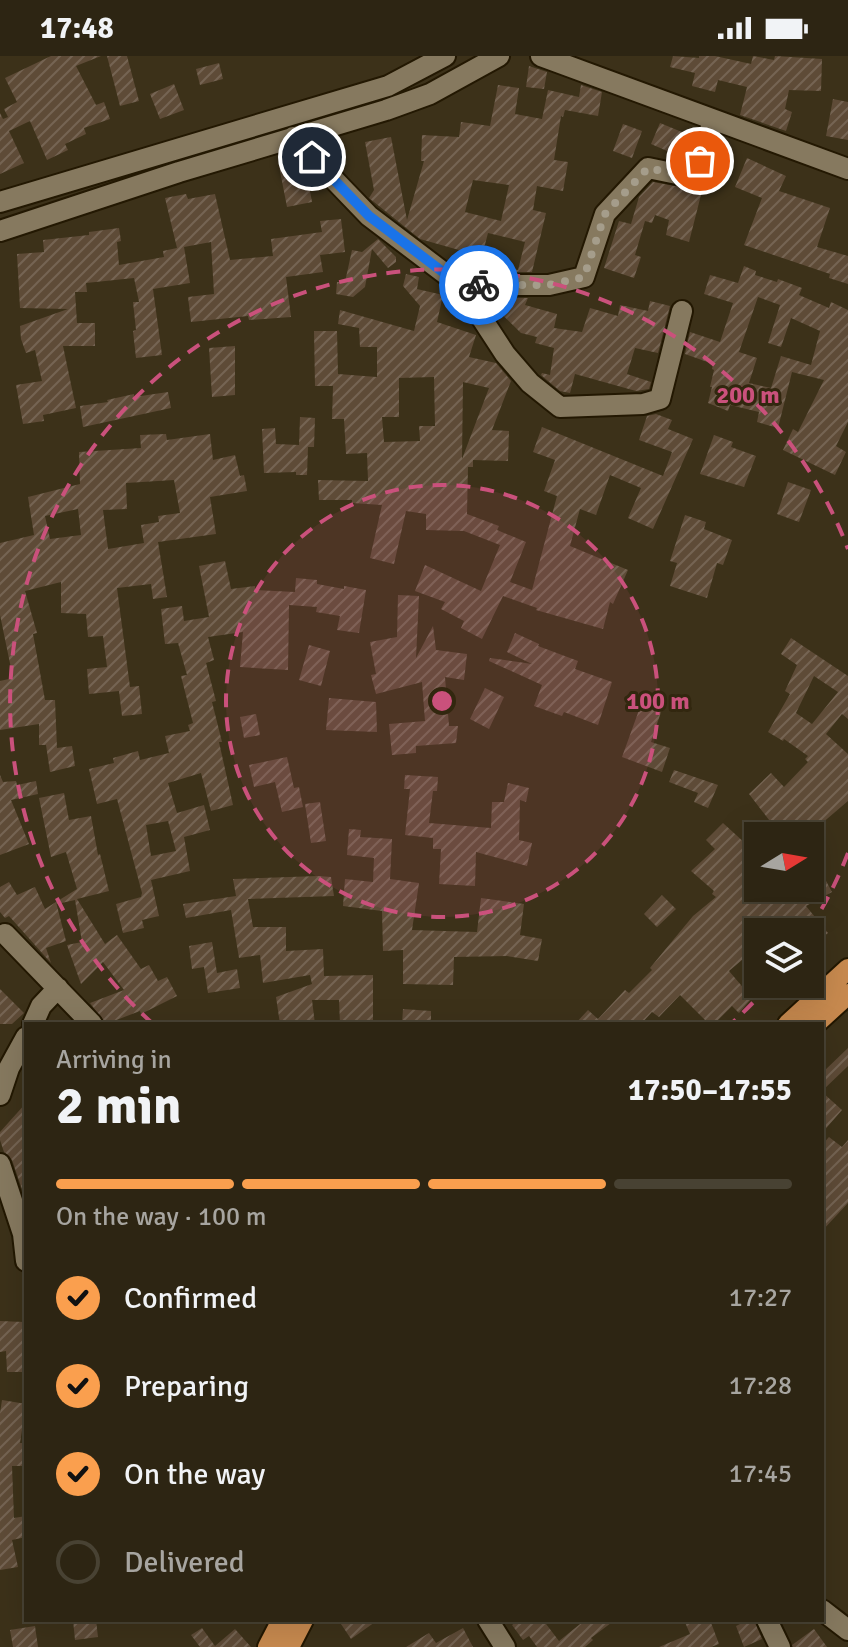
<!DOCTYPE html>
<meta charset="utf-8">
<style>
body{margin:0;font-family:Signika,sans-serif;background:#352d1c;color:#f1f3f6;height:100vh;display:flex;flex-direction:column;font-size:30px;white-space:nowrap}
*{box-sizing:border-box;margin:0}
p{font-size:26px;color:#a7a5a0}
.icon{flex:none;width:44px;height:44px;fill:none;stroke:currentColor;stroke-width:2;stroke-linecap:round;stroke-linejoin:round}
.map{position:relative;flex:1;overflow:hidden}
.details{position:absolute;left:24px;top:966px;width:800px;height:600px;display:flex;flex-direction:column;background:#2d2513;border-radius:0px;box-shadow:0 8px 32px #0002,0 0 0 2px #484233}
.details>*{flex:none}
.needle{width:52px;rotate:79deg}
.controls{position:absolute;left:744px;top:766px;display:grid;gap:16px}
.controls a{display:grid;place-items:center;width:80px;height:80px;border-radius:0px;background:#2d2513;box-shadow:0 8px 32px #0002,0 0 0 2px #484233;font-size:40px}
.pin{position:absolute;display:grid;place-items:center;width:68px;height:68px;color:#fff;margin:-34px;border:4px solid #fff;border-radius:50%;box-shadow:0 2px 8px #0007}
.courier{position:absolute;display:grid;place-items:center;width:80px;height:80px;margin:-40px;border:6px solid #1a73e8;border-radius:50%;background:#fff;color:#222;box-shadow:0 2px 10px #0007}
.overview em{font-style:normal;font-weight:800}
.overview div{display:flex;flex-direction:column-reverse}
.overview{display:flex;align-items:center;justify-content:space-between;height:136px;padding:0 32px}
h1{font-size:52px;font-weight:800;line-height:60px}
.bar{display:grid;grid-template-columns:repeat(4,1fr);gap:12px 8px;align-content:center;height:96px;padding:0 32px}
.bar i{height:10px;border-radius:6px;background:#484233}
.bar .current{background:#fa9f4e}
.bar p{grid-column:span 4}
ol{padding:0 32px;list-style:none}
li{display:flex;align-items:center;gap:24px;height:88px}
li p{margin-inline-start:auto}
li .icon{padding:8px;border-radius:50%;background:#fa9f4e;color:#111;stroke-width:4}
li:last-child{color:#a7a5a0}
li i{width:44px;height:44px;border:4px solid #484233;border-radius:50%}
.status{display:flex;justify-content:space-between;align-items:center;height:56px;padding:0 40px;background:#2d2513;direction:ltr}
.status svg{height:22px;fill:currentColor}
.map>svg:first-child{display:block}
.building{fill:url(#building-hatch);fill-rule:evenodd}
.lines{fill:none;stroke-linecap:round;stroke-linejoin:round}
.minor-casing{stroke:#231802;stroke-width:24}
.major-casing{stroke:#231802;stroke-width:24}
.minor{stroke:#86795f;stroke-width:20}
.major{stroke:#c88a4f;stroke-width:20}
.done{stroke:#a59d8b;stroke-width:8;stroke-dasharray:0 14.4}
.route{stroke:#1a73e8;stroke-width:10}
.ring{fill:none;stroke:#ca517c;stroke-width:4;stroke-dasharray:14 10}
.centre{fill:#ca517c;stroke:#32270f;stroke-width:4}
.ring-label{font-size:24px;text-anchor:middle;font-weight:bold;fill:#ca517c;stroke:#32270f;stroke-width:6;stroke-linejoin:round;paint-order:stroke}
</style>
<div class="status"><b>17:48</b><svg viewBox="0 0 49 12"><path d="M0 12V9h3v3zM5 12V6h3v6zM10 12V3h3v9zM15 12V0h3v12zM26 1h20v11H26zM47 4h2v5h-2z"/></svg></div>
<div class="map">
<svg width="848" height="1591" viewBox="0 0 848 1591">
<defs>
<pattern id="building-hatch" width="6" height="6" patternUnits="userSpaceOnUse" patternTransform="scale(2)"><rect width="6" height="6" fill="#5e4b37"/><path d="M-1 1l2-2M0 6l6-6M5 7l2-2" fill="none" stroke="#756453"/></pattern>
</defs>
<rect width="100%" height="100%" fill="#3c3119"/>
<!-- building -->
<path class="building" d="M 51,0 L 101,0 L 76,10 L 96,49 L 104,46 L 110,63 L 84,72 L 86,78 L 65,88 L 68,94 L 47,104 L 30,65 L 9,75 L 24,107 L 0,118 L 0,57 L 3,63 L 8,61 L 4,53 L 17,46 L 5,22 Z
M 107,0 L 127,0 L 139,45 L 120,50 Z
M 673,0 L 699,2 L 699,0 L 715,0 L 751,8 L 753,0 L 774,4 L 775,0 L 822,3 L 821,35 L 789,34 L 785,53 L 792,56 L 786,75 L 740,59 L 747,31 L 718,24 L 715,36 L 692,30 L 695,17 L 670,11 Z
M 219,7 L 223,23 L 200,29 L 196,13 Z
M 529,10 L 547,16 L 544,33 L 526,31 Z
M 174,28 L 184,54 L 160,63 L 150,38 Z
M 498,29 L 519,32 L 515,58 L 542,63 L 548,34 L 579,41 L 581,29 L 602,36 L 598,60 L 565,54 L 563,61 L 561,60 L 554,104 L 568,106 L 563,135 L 537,130 L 533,154 L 546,157 L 532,216 L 472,216 L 460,213 L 455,209 L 459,194 L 420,183 L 369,142 L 374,134 L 365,86 L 391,81 L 407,164 L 424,105 L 421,105 L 422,79 L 459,81 L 461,66 L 490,70 ZM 473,124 L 509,129 L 501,165 L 465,156 ZM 488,177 L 525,186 L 518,214 L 491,206 L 491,203 L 482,200 Z
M 833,43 L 848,46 L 848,84 L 826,80 Z
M 660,67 L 694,81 L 687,97 L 681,101 L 651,88 Z
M 623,68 L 642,75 L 632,102 L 613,95 Z
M 747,102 L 786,120 L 779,135 L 830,152 L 817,191 L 848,200 L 848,228 L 829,222 L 830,218 L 744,189 L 762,142 L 735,131 Z
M 300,107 L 306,113 L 312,146 L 287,151 L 279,110 Z
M 653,126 L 702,135 L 689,186 L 666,179 L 669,164 L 655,159 L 652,167 L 645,165 L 635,199 L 641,201 L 634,222 L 604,212 L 619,165 L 631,168 L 639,141 Z
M 186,138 L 188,143 L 215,138 L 230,204 L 273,200 L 271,183 L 322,176 L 320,165 L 341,163 L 345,196 L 320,199 L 323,216 L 286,221 L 291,261 L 249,264 L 248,260 L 191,266 L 188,241 L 214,238 L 211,186 L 184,191 L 190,227 L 153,233 L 162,299 L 136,302 L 133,275 L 136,274 L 133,246 L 139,246 L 134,222 L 86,227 L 87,236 L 75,236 L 77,267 L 95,267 L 95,290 L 63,290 L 76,352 L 43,359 L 44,365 L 23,368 L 16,329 L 42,325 L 35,294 L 26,297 L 21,283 L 20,270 L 68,253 L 20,252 L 17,198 L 44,196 L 43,184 L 89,179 L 89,176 L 119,172 L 121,185 L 117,186 L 119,209 L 164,201 L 163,195 L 177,192 L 165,142 Z
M 378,183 L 396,201 L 396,206 L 388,212 L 372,193 L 365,231 L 353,241 L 336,238 L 337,226 L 345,226 L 352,194 L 362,196 Z
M 744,210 L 756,215 L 755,219 L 777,226 L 778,223 L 802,232 L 799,239 L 829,252 L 831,246 L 848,254 L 848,366 L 836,390 L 846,396 L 835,419 L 783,394 L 793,373 L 798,376 L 824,324 L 792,316 L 778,372 L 757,366 L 759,356 L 730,349 L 728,355 L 708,347 L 712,331 L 710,331 L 714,314 L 712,313 L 713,308 L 685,298 L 690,276 L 720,286 L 733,247 L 704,238 L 710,219 L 738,227 ZM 758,241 L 780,249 L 768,287 L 781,291 L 791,262 L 820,275 L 811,309 L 781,300 L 771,332 L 749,327 L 757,302 L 739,296 Z
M 406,218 L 419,221 L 417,233 L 443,239 L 437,266 L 476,279 L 469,301 L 496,307 L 511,325 L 492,374 L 509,375 L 508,405 L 473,404 L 473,411 L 468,411 L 467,458 L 499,470 L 497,474 L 526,486 L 510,526 L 532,534 L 557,440 L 544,435 L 555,404 L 533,396 L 542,371 L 663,420 L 672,396 L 639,384 L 647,360 L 656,358 L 672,364 L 668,373 L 693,383 L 653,473 L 628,462 L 641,432 L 610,419 L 596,459 L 580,453 L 570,490 L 628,514 L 613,548 L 610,546 L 603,573 L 536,554 L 537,552 L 503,540 L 482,583 L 461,572 L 464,565 L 441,553 L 445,546 L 415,535 L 425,509 L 481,535 L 500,489 L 464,475 L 426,474 L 426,458 L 406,455 L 394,508 L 370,502 L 382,449 L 352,447 L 352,444 L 319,444 L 318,424 L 368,425 L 367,397 L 346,398 L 344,363 L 332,363 L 333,330 L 315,330 L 314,275 L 337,275 L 338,318 L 377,321 L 377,291 L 360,291 L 359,272 L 338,268 L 340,254 L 414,275 L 420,250 L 403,230 ZM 434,321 L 435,370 L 419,370 L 420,385 L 384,386 L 382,361 L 399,361 L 399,322 ZM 463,326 L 489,332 L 462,403 Z
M 485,242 L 528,242 L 525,249 L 557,258 L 554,272 L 582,276 L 590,252 L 618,260 L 620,249 L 648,255 L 650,245 L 670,250 L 658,297 L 635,292 L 627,318 L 651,326 L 649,333 L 636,335 L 575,318 L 570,337 L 560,335 L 541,319 L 542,317 L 550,319 L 554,292 L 535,287 L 537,281 L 521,277 Z
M 235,290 L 235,339 L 212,341 L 209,292 Z
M 168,336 L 171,352 L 83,371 L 80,350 L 108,346 L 107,344 L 134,338 L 134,341 Z
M 300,361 L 315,362 L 314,391 L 308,391 L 307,419 L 296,419 L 296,416 L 264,417 L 262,373 L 275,372 L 276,388 L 299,389 Z
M 166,378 L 167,384 L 210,378 L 213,404 L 235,399 L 240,420 L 244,419 L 247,435 L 210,441 L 216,478 L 158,486 L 167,541 L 153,543 L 151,528 L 117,532 L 130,631 L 139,630 L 142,658 L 122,660 L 119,635 L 89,638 L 87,613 L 107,611 L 103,580 L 88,581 L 86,558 L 61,557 L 61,526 L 25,535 L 37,577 L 33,578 L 45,644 L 55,644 L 57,692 L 72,690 L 75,710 L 50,716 L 46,689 L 39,689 L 39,668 L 0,674 L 0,625 L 13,622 L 0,559 L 0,487 L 34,479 L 28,441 L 80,428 L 79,396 L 141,392 L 140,379 ZM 174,424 L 180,457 L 158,460 L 159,466 L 141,469 L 144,487 L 108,493 L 103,454 L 127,453 L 126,427 ZM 78,453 L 81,479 L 50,483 L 45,460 Z
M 714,379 L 733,386 L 731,391 L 756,400 L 744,431 L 700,418 Z
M 788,426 L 811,434 L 799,466 L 777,458 Z
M 685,459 L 706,466 L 704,473 L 732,484 L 723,509 L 717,507 L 707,542 L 670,530 L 677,507 L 670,505 Z
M 225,505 L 231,533 L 255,530 L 255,534 L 295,536 L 296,522 L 317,524 L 317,528 L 344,533 L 344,530 L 366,534 L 359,577 L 337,574 L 340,560 L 316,556 L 317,551 L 289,549 L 288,614 L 240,611 L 243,576 L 208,581 L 214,604 L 206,607 L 216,645 L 212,646 L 222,686 L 219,686 L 233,749 L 211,755 L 201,717 L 168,727 L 177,757 L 204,749 L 210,774 L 184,781 L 190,815 L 151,824 L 159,860 L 142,864 L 144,872 L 123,877 L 116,848 L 141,841 L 142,837 L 117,743 L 97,748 L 89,713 L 114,707 L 113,702 L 138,695 L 140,704 L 169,697 L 165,680 L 190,675 L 188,669 L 193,667 L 181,620 L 187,619 L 178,587 L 165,588 L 161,553 L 182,550 L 184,565 L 209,561 L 199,510 ZM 168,765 L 176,795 L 151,800 L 146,769 Z
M 398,539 L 419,540 L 416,602 L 433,570 L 436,594 L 467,598 L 464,624 L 445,621 L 449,670 L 458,670 L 456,687 L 416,690 L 416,697 L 392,699 L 389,668 L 425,665 L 422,626 L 376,638 L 371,619 L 376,618 L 370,586 L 397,581 Z
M 515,577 L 539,588 L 538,590 L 578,605 L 575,613 L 612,626 L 598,669 L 564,656 L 562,660 L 534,650 L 542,629 L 489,605 L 490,602 L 532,608 L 507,596 Z
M 791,582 L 848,620 L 848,663 L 842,658 L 826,678 L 848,698 L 848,745 L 807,780 L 769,780 L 776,773 L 749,738 L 771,717 L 784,731 L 808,706 L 805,703 L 808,700 L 784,683 L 783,685 L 768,676 L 790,638 L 785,635 L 797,609 L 781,598 ZM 814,620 L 838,636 L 812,668 L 796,657 Z
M 309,589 L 330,595 L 321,630 L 299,624 Z
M 485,632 L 504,641 L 489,673 L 470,663 Z
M 329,642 L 376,646 L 377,676 L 326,674 Z
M 643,643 L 663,650 L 651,686 L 670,692 L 662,716 L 622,701 Z
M 256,658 L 260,679 L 244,682 L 240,661 Z
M 287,701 L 294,732 L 299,731 L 303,751 L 282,756 L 275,726 L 254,731 L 249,709 Z
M 674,714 L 718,729 L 708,752 L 694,746 L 698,737 L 669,726 Z
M 0,719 L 3,726 L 16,725 L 17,729 L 36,725 L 38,738 L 11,744 L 29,788 L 0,799 Z
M 405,719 L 438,721 L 437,735 L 433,735 L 429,767 L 491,772 L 492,746 L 504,746 L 508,727 L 529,732 L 526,746 L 520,744 L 519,784 L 532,787 L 527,810 L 476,796 L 475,830 L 439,828 L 441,793 L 433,793 L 433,782 L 405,779 L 410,733 L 404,733 Z
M 64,737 L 69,764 L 91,760 L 98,799 L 100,798 L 109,835 L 77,843 L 105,888 L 117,879 L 141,913 L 149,909 L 158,925 L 167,921 L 177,940 L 141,958 L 140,955 L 106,968 L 90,947 L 124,934 L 103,906 L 81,928 L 67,889 L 82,886 L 75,844 L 57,848 L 56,846 L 77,833 L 66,796 L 51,801 L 39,742 Z
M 320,746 L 326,785 L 311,787 L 305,748 Z
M 723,767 L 758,799 L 758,832 L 810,832 L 810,814 L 818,810 L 832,836 L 806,850 L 828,877 L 810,891 L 810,876 L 758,876 L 758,908 L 749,898 L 729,915 L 752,942 L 739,957 L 732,950 L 714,968 L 709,968 L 680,939 L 659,961 L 652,956 L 641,968 L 575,968 L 588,954 L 598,963 L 625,934 L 629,937 L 652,914 L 650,912 L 693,860 L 716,841 L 712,838 L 714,835 L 691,815 L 715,793 L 706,784 Z
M 349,773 L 361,774 L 360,781 L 392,783 L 390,823 L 419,827 L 412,874 L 477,876 L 481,842 L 524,848 L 520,879 L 542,883 L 538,905 L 507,900 L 454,901 L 453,929 L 403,928 L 403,894 L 383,895 L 382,855 L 343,850 L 345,823 L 373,826 L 374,802 L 347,799 Z
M 318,820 L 331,821 L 334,840 L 248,843 L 253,871 L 286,871 L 286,895 L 323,893 L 324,920 L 373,919 L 373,968 L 340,968 L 339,944 L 312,944 L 315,968 L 280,968 L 276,941 L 312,928 L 310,919 L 263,927 L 260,899 L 239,902 L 231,854 L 186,862 L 183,848 L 236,840 L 233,823 Z
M 9,826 L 17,839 L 35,831 L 45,853 L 56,846 L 66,885 L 46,892 L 51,907 L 9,860 L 5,862 L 0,856 L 0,831 Z
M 662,839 L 676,853 L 657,871 L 644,858 Z
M 212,886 L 217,917 L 237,913 L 240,932 L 208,937 L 204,911 L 192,913 L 189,890 Z
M 0,933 L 24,957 L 12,968 L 0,968 Z
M 403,953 L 431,955 L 431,968 L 402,968 Z
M 848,992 L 848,1010 L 822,1035 L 822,1017 Z
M 822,1036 L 842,1054 L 822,1077 Z
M 26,1047 L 26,1145 L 12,1104 L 4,1096 L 0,1084 L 0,1076 Z
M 829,1081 L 842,1091 L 848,1084 L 848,1147 L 822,1175 L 822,1089 Z
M 0,1265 L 24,1266 L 26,1316 L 7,1316 L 6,1295 L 0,1296 Z
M 2,1344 L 26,1348 L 20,1387 L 25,1387 L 25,1410 L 12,1410 L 14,1462 L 26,1460 L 26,1481 L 12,1484 L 18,1511 L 0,1514 L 0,1357 Z
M 73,1564 L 96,1564 L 98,1581 L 75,1584 Z
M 347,1564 L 378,1564 L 351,1583 L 341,1568 Z
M 519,1564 L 543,1564 L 559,1585 L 585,1564 L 615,1564 L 591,1582 L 593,1584 L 585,1591 L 537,1591 L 529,1580 L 523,1584 L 512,1569 Z
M 684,1564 L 710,1564 L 719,1588 L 711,1591 L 659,1591 L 690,1578 Z
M 748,1564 L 754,1564 L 762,1583 L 744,1591 L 736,1570 Z
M 35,1570 L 38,1591 L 13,1591 L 10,1574 Z
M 202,1572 L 215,1590 L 235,1573 L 251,1591 L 200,1591 L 191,1579 Z
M 463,1572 L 473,1591 L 406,1591 L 429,1577 L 436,1587 Z
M 814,1573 L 827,1591 L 793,1591 L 792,1589 Z"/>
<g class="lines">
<!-- minor casing -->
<g class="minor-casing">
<path id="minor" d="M 541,0 L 848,113
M 293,81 L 369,160 L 460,229 L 505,298 L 530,327 L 560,351 L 643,348 L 660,343 L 682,255
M 0,146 L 388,30 L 445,0
M 0,175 L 179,116 L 386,54 L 430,38 L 499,0
M 460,229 L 549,229 L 584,221 L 605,158 L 648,112 L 677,118 L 700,105 L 713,65
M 5,878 L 92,968
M 33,968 L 41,950 L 58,932
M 0,1039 L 9,1012 L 26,981
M 0,1108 L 23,1178 L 26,1205
M 822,1554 L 848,1574
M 488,1564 L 505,1591
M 767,1564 L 780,1591"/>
</g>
<!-- major casing -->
<g class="major-casing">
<path id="major" d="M 788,968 L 848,913
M 815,968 L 848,938
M 268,1591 L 282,1564
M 289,1591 L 303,1564"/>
</g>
<!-- minor -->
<use href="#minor" class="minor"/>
<!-- major -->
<use href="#major" class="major"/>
</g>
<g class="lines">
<!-- done -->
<path class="done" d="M 479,229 L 549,229 L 584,221 L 605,158 L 648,112 L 677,118 L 700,105"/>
<!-- route -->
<path class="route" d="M 312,101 L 369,160 L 460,229 L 479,229"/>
</g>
<!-- distance rings -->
<circle cx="442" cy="645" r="216" fill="#ca517c" fill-opacity=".12"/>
<g class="ring">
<circle cx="442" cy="645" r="216"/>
<path d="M848 797A433 433 0 0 1 809 874M769 929A433 433 0 0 1 732 967M152 967A433 433 0 1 1 848 493"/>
</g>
<circle cx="442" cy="645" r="12" class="centre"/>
<g class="ring-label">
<text x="748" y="347">200 m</text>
<text x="658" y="653">100 m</text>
</g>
</svg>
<div class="controls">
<a><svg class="needle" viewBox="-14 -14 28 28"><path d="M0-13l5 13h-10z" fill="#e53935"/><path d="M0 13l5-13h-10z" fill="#a7a5a0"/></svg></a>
<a><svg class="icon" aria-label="layers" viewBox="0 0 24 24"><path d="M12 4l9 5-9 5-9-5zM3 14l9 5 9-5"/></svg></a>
</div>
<div class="pin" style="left:700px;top:105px;background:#ea580c"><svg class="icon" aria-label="bag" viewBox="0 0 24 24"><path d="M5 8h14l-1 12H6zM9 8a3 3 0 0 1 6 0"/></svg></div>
<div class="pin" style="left:312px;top:101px;background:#1f2937"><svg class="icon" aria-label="home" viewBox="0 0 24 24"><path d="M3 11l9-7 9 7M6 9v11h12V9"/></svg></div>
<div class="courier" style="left:479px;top:229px"><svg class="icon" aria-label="bike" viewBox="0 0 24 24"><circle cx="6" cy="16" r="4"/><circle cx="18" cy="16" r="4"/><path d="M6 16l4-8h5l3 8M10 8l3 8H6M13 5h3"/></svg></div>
<section class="details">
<div class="overview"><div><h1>2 min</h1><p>Arriving in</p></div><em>17:50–17:55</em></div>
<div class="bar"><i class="current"></i><i class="current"></i><i class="current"></i><i></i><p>On the way · 100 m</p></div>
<ol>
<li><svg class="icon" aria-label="check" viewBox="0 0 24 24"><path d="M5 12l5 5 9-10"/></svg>Confirmed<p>17:27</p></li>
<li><svg class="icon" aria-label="check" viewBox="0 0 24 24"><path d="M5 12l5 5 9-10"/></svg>Preparing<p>17:28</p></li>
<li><svg class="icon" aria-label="check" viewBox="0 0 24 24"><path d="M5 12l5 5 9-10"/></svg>On the way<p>17:45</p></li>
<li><i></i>Delivered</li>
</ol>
</section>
</div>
